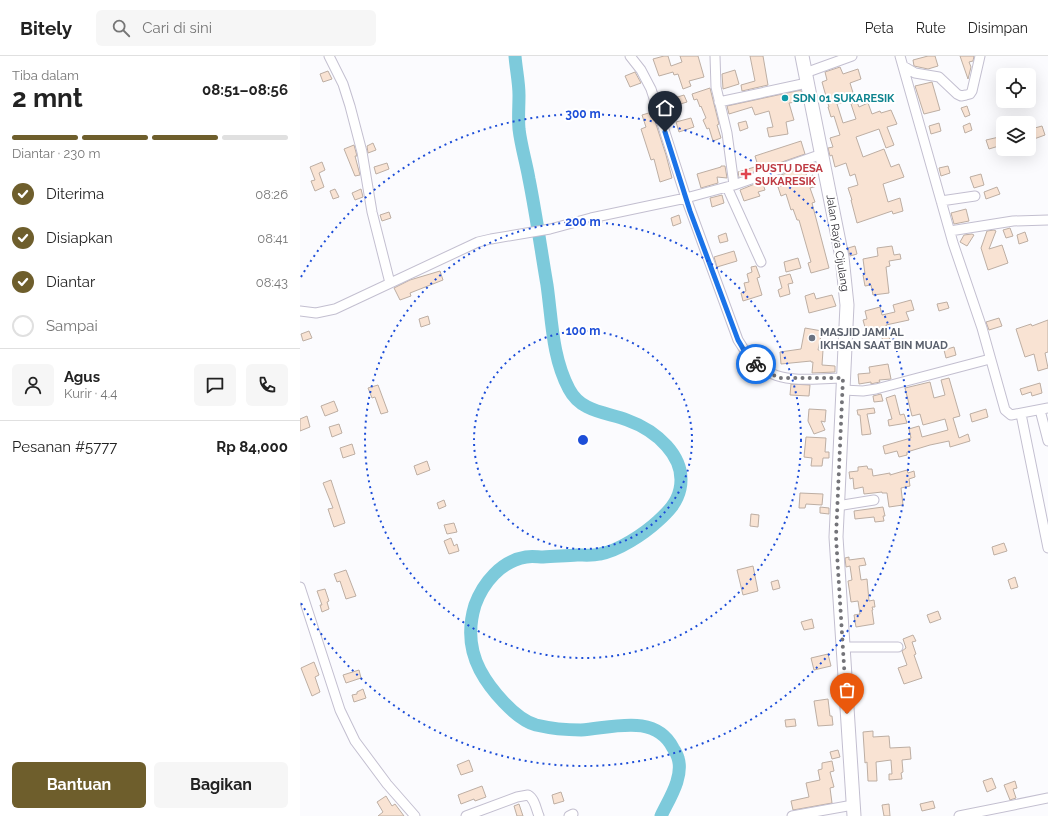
<!DOCTYPE html>
<html lang="id">
<meta charset="utf-8">
<style>
body{margin:0;font-family:Raleway,sans-serif;background:#f6f6f6;color:#222;height:100vh;display:flex;flex-direction:column;font-size:15px;white-space:nowrap}
*{box-sizing:border-box;margin:0}
p{font-size:13px;color:#767676}
.icon{flex:none;width:22px;height:22px;fill:none;stroke:currentColor;stroke-width:2;stroke-linecap:round;stroke-linejoin:round}
.map{position:relative;flex:1;overflow:hidden}
.drawer{display:flex;flex-direction:column;background:#fff;width:300px}
.drawer>*{flex:none}
.fabs{position:absolute;left:696px;top:12px;display:grid;gap:8px}
.fabs a{display:grid;place-items:center;width:40px;height:40px;border-radius:6px;background:#fff;box-shadow:0 4px 16px #0002;font-size:20px}
.pin{position:absolute;display:grid;place-items:center;width:34px;height:34px;color:#fff;margin:-41px -17px;border-radius:50% 50% 50% 0;rotate:-45deg;box-shadow:0 0 4px #0007}
.pin .icon{rotate:45deg}
.courier{position:absolute;display:grid;place-items:center;width:40px;height:40px;margin:-20px;border:3px solid #1a73e8;border-radius:50%;background:#fff;color:#222;box-shadow:0 1px 5px #0007}
.head em{font-style:normal;font-weight:700}
.head div{display:flex;flex-direction:column-reverse}
.head{display:flex;align-items:center;justify-content:space-between;height:68px;padding:0 12px}
h1{font-size:26px;font-weight:700;line-height:30px}
.bar{display:grid;grid-template-columns:repeat(4,1fr);gap:6px 4px;align-content:center;height:48px;padding:0 12px}
.bar i{height:5px;border-radius:3px;background:#e0e0e0}
.bar .active{background:#6e5e2c}
.bar p{grid-column:span 4}
.line{display:flex;align-items:center;gap:10px;padding:0 12px;border-top:1px solid #e0e0e0}
.line div{flex:1}
.round{display:grid;place-items:center;flex:none;width:42px;height:42px;border-radius:6px;background:#f6f6f6}
ol{padding:0 12px;list-style:none}
li{display:flex;align-items:center;gap:12px;height:44px}
li p{margin-inline-start:auto}
li .icon{padding:4px;border-radius:50%;background:#6e5e2c;color:#fff;stroke-width:4}
li:last-child{color:#767676}
li i{width:22px;height:22px;border:2px solid #e0e0e0;border-radius:50%}
.button{display:flex;gap:8px;margin-top:auto;padding:8px 12px}
.button a{flex:1;height:46px;border-radius:6px;background:#6e5e2c;color:#fff;font-size:16px;font-weight:700;line-height:46px;text-align:center}
.button a+a{background:#f6f6f6;color:#222}
header{display:flex;align-items:center;gap:24px;box-sizing:border-box;height:56px;padding:0 20px;background:#fff;border-bottom:1px solid #e0e0e0}
header strong{font-size:19px}
nav{display:flex;gap:22px;margin-inline-start:auto;font-size:14px}
.search{width:280px;height:36px;background:#f6f6f6;display:flex;align-items:center;gap:10px;box-sizing:border-box;padding:0 14px;border-radius:6px;color:#767676;font-size:15px}
main{display:flex;flex:1;min-height:0}
.map>svg:first-child{display:block}
.lines{fill:none;stroke-linecap:round;stroke-linejoin:round}
.river{stroke:#7dcadb;stroke-width:13}
.building{fill:#f9e3d3;stroke:#bdaea3}
.minor-casing{stroke:#c3bfd0;stroke-width:11}
.highway-casing{stroke:#c3bfd0;stroke-width:15}
.minor{stroke:#fff;stroke-width:9}
.highway{stroke:#fff;stroke-width:13}
.done{stroke:#747479;stroke-width:4;stroke-dasharray:0 7.2}
.route{stroke:#1a73e8;stroke-width:5}
.ring{fill:none;stroke:#1d4ed8;stroke-width:2;stroke-dasharray:2 4}
.culture-dot{fill:#0f9aa8;stroke:#fff;stroke-width:1.5}
.health-dot{fill:#e0444e;stroke:#fff;stroke-width:1.5}
.worship-dot{fill:#6b7280;stroke:#fff;stroke-width:1.5}
.labels{text-anchor:middle;stroke-width:4;stroke-linejoin:round;paint-order:stroke}
.culture-label{font-size:11px;font-weight:bold;fill:#0d838f;stroke:#fff;text-anchor:start}
.health-label{font-size:11px;font-weight:bold;fill:#be3a42;stroke:#fff;text-anchor:start}
.street-label{font-size:11px;fill:#2c2b31;stroke:#fff}
.worship-label{font-size:11px;font-weight:bold;fill:#5b616d;stroke:#fff;text-anchor:start}
.centre{fill:#1d4ed8;stroke:#fff;stroke-width:2}
.ring-label{font-size:12px;text-anchor:middle;font-weight:bold;fill:#1d4ed8;stroke:#fff;stroke-width:4;stroke-linejoin:round;paint-order:stroke}
</style>
<header>
<strong>Bitely</strong>
<div class="search"><svg class="icon" aria-label="search" viewBox="0 0 24 24"><circle cx="10" cy="10" r="6"/><path d="M15 15l6 6"/></svg>Cari di sini</div>
<nav><a>Peta</a><a>Rute</a><a>Disimpan</a></nav>
</header>
<main>
<section class="drawer">
<div class="head"><div><h1>2 mnt</h1><p>Tiba dalam</p></div><em>08:51–08:56</em></div>
<div class="bar"><i class="active"></i><i class="active"></i><i class="active"></i><i></i><p>Diantar · 230 m</p></div>
<ol>
<li><svg class="icon" aria-label="check" viewBox="0 0 24 24"><path d="M5 12l5 5 9-10"/></svg>Diterima<p>08:26</p></li>
<li><svg class="icon" aria-label="check" viewBox="0 0 24 24"><path d="M5 12l5 5 9-10"/></svg>Disiapkan<p>08:41</p></li>
<li><svg class="icon" aria-label="check" viewBox="0 0 24 24"><path d="M5 12l5 5 9-10"/></svg>Diantar<p>08:43</p></li>
<li><i></i>Sampai</li>
</ol>
<div class="line" style="height:72px"><a class="round"><svg class="icon" aria-label="person" viewBox="0 0 24 24"><circle cx="12" cy="8" r="4"/><path d="M4 21q1-7 8-7t8 7"/></svg></a><div><b>Agus</b><p>Kurir · 4.4</p></div><a class="round"><svg class="icon" aria-label="chat" viewBox="0 0 24 24"><path d="M4 5h16v11H9l-5 4z"/></svg></a><a class="round"><svg class="icon" aria-label="phone" viewBox="0 0 24 24"><path d="M5 4h4l2 5-3 2q2 4 5 5l2-3 5 2v4C11 20 4 13 5 4z"/></svg></a></div>
<div class="line" style="height:52px"><div>Pesanan #5777</div><b>Rp 84,000</b></div>
<div class="button"><a>Bantuan</a><a>Bagikan</a></div>
</section>
<div class="map">
<svg width="748" height="760" viewBox="0 0 748 760">
<rect width="100%" height="100%" fill="#fbfbfe"/>
<g class="lines">
<!-- river -->
<path class="river" d="M 215,0 C 216,13 219,26 219,39 C 219,51 218,62 219,73 C 221,90 226,106 229,123 C 236,158 241,194 247,229 C 252,264 252,301 269,333 C 281,356 305,356 327,364 C 355,374 387,400 380,433 C 377,447 368,456 358,465 C 344,478 318,495 300,498 C 292,500 284,499 277,499 C 266,500 254,500 243,501 C 238,501 232,500 226,501 C 201,505 183,527 175,549 C 168,572 169,593 180,614 C 190,633 215,663 236,669 C 249,672 267,674 281,674 C 312,672 355,657 373,692 C 375,695 377,698 378,702 C 384,721 369,743 361,760"/>
</g>
<!-- building -->
<path class="building" d="M 364,0 L 368,0 L 371,10 L 382,6 L 380,0 L 398,0 L 404,21 L 389,25 L 391,30 L 383,33 L 378,18 L 374,19 L 373,16 L 359,20 L 353,3 Z
M 450,0 L 463,0 L 468,29 L 442,35 L 441,29 L 455,25 Z
M 628,0 L 635,0 L 638,10 L 628,13 L 614,10 L 613,4 Z
M 660,0 L 674,0 L 673,5 L 669,6 L 671,11 L 668,23 Z
M 540,11 L 543,18 L 558,13 L 561,23 L 550,27 L 555,43 L 537,48 L 543,67 L 556,63 L 551,48 L 557,46 L 559,51 L 568,47 L 572,58 L 580,55 L 581,57 L 591,54 L 597,68 L 587,71 L 594,89 L 586,92 L 579,73 L 556,81 L 563,101 L 584,93 L 591,111 L 599,108 L 604,121 L 583,128 L 588,146 L 600,142 L 603,155 L 593,158 L 592,155 L 557,167 L 551,144 L 552,144 L 548,132 L 558,129 L 555,118 L 550,120 L 546,107 L 535,111 L 532,99 L 530,100 L 528,92 L 533,91 L 530,82 L 540,79 L 534,60 L 531,61 L 528,51 L 529,51 L 522,26 L 527,24 L 525,16 Z
M 435,14 L 439,28 L 423,33 L 422,18 Z
M 28,15 L 32,23 L 23,26 L 20,18 Z
M 335,16 L 341,27 L 330,31 L 325,20 Z
M 632,26 L 640,54 L 624,58 L 615,30 Z
M 410,32 L 419,68 L 417,69 L 421,82 L 413,85 L 409,72 L 407,73 L 403,64 L 406,62 L 401,50 L 400,51 L 397,43 L 394,44 L 392,38 Z
M 501,34 L 503,45 L 489,47 L 494,64 L 486,66 L 488,78 L 469,81 L 467,72 L 473,71 L 469,55 L 455,59 L 452,51 L 429,58 L 427,50 Z
M 384,39 L 387,46 L 374,50 L 371,43 Z
M 667,50 L 670,59 L 665,61 L 661,52 Z
M 352,56 L 366,99 L 372,122 L 360,126 L 354,103 L 351,104 L 341,73 L 346,71 L 342,59 Z
M 391,62 L 394,71 L 379,76 L 376,66 Z
M 446,65 L 448,72 L 440,75 L 438,67 Z
M 639,67 L 641,75 L 631,78 L 629,70 Z
M 670,67 L 672,74 L 665,77 L 663,70 Z
M 742,70 L 745,79 L 734,83 L 731,73 Z
M 699,81 L 702,89 L 689,93 L 686,84 Z
M 501,85 L 505,98 L 439,121 L 438,116 L 458,110 L 455,100 Z
M 73,87 L 76,94 L 68,97 L 67,90 Z
M 54,89 L 57,100 L 55,100 L 60,119 L 55,120 L 44,93 Z
M 22,106 L 25,114 L 19,117 L 24,131 L 15,135 L 11,125 L 15,124 L 10,111 Z
M 87,107 L 89,113 L 76,118 L 74,111 Z
M 421,110 L 425,110 L 427,122 L 417,121 L 418,127 L 401,132 L 397,118 L 421,111 Z
M 648,110 L 650,117 L 641,120 L 639,112 Z
M 504,111 L 507,121 L 513,119 L 517,130 L 510,132 L 515,146 L 512,147 L 529,212 L 511,217 L 508,207 L 511,206 L 499,164 L 497,164 L 493,153 L 491,154 L 486,138 L 481,140 L 478,131 L 484,129 L 481,119 Z
M 681,118 L 684,129 L 674,132 L 670,121 Z
M 462,125 L 465,134 L 458,136 L 460,140 L 444,145 L 440,134 Z
M 697,131 L 700,138 L 686,143 L 684,136 Z
M 35,133 L 39,141 L 33,143 L 30,135 Z
M 61,133 L 63,141 L 55,144 L 52,137 Z
M 422,139 L 424,147 L 412,151 L 410,142 Z
M 666,153 L 669,165 L 654,168 L 651,157 Z
M 89,156 L 91,162 L 82,165 L 80,159 Z
M 379,159 L 381,167 L 373,170 L 371,162 Z
M 710,172 L 713,180 L 706,182 L 703,174 Z
M 694,174 L 696,175 L 689,193 L 702,189 L 708,207 L 688,214 L 681,192 L 687,175 Z
M 725,176 L 728,185 L 719,188 L 717,179 Z
M 426,177 L 428,185 L 420,187 L 418,180 Z
M 672,178 L 674,179 L 667,190 L 660,186 L 664,179 Z
M 555,190 L 557,198 L 550,200 L 548,192 Z
M 592,190 L 594,199 L 600,198 L 601,203 L 589,205 L 590,210 L 586,211 L 589,237 L 573,239 L 571,229 L 565,230 L 563,219 L 565,218 L 563,203 L 578,200 L 577,192 Z
M 434,195 L 437,205 L 417,211 L 414,201 Z
M 498,202 L 501,212 L 486,216 L 484,206 Z
M 456,210 L 460,221 L 457,222 L 462,239 L 443,245 L 441,237 L 446,235 L 444,227 L 449,226 L 447,218 L 452,216 L 451,211 Z
M 140,215 L 143,224 L 110,237 L 111,240 L 100,244 L 94,232 L 110,224 Z
M 490,218 L 493,227 L 488,228 L 490,238 L 480,241 L 478,234 L 482,232 L 479,221 Z
M 514,237 L 516,243 L 532,239 L 536,250 L 509,257 L 505,240 Z
M 611,244 L 614,254 L 606,256 L 609,264 L 586,269 L 591,288 L 584,289 L 579,271 L 566,275 L 563,264 L 567,263 L 565,255 L 580,251 L 582,259 L 595,256 L 593,249 Z
M 647,246 L 649,252 L 639,255 L 637,248 Z
M 128,260 L 130,268 L 121,271 L 119,263 Z
M 699,262 L 702,270 L 689,274 L 686,266 Z
M 748,264 L 748,296 L 745,297 L 748,312 L 738,315 L 734,298 L 725,301 L 716,273 L 731,268 L 732,270 Z
M 505,272 L 522,275 L 518,294 L 523,294 L 522,309 L 535,310 L 535,316 L 512,317 L 513,306 L 511,306 L 511,305 L 481,308 L 480,296 L 501,293 Z
M 9,275 L 12,282 L 3,285 L 1,278 Z
M 654,291 L 656,299 L 646,302 L 644,294 Z
M 588,308 L 591,323 L 579,324 L 580,326 L 575,327 L 571,328 L 571,326 L 559,328 L 558,318 L 570,317 L 569,311 Z
M 649,322 L 660,360 L 653,362 L 659,382 L 668,378 L 670,385 L 650,391 L 649,385 L 630,389 L 607,396 L 607,399 L 599,401 L 597,395 L 585,398 L 583,390 L 611,382 L 609,373 L 619,370 L 622,381 L 648,374 L 645,363 L 623,369 L 620,358 L 612,360 L 605,332 L 630,326 L 634,342 L 645,339 L 641,324 Z
M 740,327 L 742,337 L 732,340 L 731,336 L 722,339 L 720,333 Z
M 491,328 L 510,329 L 509,340 L 490,339 Z
M 78,329 L 88,356 L 81,358 L 75,341 L 72,342 L 68,332 Z
M 581,338 L 583,345 L 574,346 L 573,340 Z
M 595,339 L 600,359 L 604,358 L 607,367 L 589,370 L 588,364 L 592,363 L 586,342 Z
M 34,345 L 38,355 L 25,360 L 21,350 Z
M 574,352 L 575,357 L 567,358 L 571,378 L 562,379 L 560,359 L 558,359 L 557,354 Z
M 509,353 L 526,354 L 525,366 L 521,365 L 525,374 L 514,378 L 508,365 Z
M 686,353 L 688,361 L 672,366 L 670,358 Z
M 7,360 L 10,371 L 0,375 L 0,363 Z
M 39,368 L 42,377 L 32,381 L 29,371 Z
M 506,381 L 526,382 L 525,396 L 529,396 L 529,402 L 523,402 L 522,410 L 511,410 L 512,402 L 504,401 Z
M 52,388 L 55,398 L 43,402 L 40,392 Z
M 127,405 L 130,414 L 117,419 L 114,410 Z
M 567,410 L 568,413 L 572,413 L 573,420 L 590,417 L 590,419 L 607,414 L 608,417 L 614,415 L 615,421 L 609,423 L 610,430 L 601,432 L 603,449 L 589,451 L 587,437 L 582,437 L 582,436 L 564,438 L 563,431 L 554,433 L 553,422 L 550,423 L 549,416 L 558,415 L 558,411 Z
M 31,424 L 45,467 L 34,471 L 28,453 L 33,452 L 23,427 Z
M 500,437 L 523,438 L 522,449 L 506,448 L 505,452 L 499,452 Z
M 144,444 L 146,450 L 139,453 L 137,447 Z
M 520,451 L 529,452 L 529,458 L 520,457 Z
M 583,451 L 585,460 L 583,460 L 584,465 L 575,466 L 574,461 L 555,463 L 554,455 Z
M 451,458 L 459,459 L 458,471 L 450,470 Z
M 154,467 L 157,476 L 147,478 L 144,469 Z
M 151,482 L 154,490 L 157,488 L 159,495 L 149,498 L 144,485 Z
M 704,487 L 707,495 L 694,499 L 692,491 Z
M 549,501 L 549,504 L 564,502 L 566,509 L 559,510 L 561,524 L 567,523 L 569,545 L 574,544 L 575,551 L 572,551 L 573,554 L 572,554 L 574,568 L 556,571 L 554,559 L 560,558 L 558,545 L 551,546 L 548,525 L 552,524 L 550,510 L 546,511 L 545,502 Z
M 453,510 L 458,535 L 443,539 L 437,514 Z
M 46,514 L 56,540 L 46,543 L 40,525 L 37,526 L 34,518 Z
M 715,521 L 718,531 L 711,533 L 708,524 Z
M 478,524 L 480,532 L 473,534 L 471,526 Z
M 25,533 L 29,545 L 27,546 L 29,553 L 22,556 L 20,549 L 22,549 L 17,535 Z
M 638,555 L 641,563 L 630,567 L 627,559 Z
M 512,563 L 514,572 L 504,574 L 501,566 Z
M 613,579 L 616,585 L 612,586 L 616,598 L 614,599 L 622,622 L 604,628 L 598,612 L 607,609 L 602,595 L 606,592 L 603,583 Z
M 528,598 L 531,610 L 514,614 L 511,602 Z
M 14,606 L 19,619 L 15,621 L 20,636 L 12,640 L 1,612 Z
M 59,614 L 61,622 L 46,627 L 43,619 Z
M 63,633 L 66,642 L 54,646 L 52,639 L 57,638 L 57,636 Z
M 528,643 L 530,660 L 532,660 L 533,669 L 518,670 L 514,645 Z
M 495,663 L 496,670 L 486,671 L 485,664 Z
M 573,675 L 573,681 L 589,680 L 590,692 L 610,691 L 611,703 L 602,704 L 603,716 L 601,717 L 602,723 L 589,724 L 589,718 L 592,718 L 591,704 L 576,706 L 577,725 L 568,725 L 567,706 L 565,707 L 563,676 Z
M 538,694 L 540,701 L 532,703 L 530,696 Z
M 169,704 L 173,715 L 161,719 L 157,709 Z
M 532,705 L 534,715 L 530,716 L 534,731 L 530,732 L 532,747 L 493,754 L 491,745 L 509,741 L 506,727 L 520,724 L 518,714 L 522,713 L 522,707 Z
M 692,722 L 696,732 L 687,736 L 683,725 Z
M 715,725 L 717,732 L 713,733 L 716,742 L 710,744 L 704,729 Z
M 182,730 L 186,741 L 175,745 L 174,743 L 161,748 L 158,739 Z
M 261,736 L 264,745 L 254,748 L 252,739 Z
M 86,740 L 92,750 L 95,748 L 104,760 L 78,760 L 83,756 L 77,746 Z
M 633,745 L 635,752 L 622,755 L 620,748 Z
M 219,748 L 223,760 L 217,760 L 214,750 Z
M 589,748 L 590,760 L 584,760 L 582,749 Z"/>
<g class="lines">
<!-- minor casing -->
<g class="minor-casing">
<path id="minor" d="M 29,0 L 43,28 L 50,50 L 62,96 L 72,156 L 90,227
M 330,0 L 341,14 L 351,33 L 386,142 L 434,129 L 522,98
M 415,0 L 416,31 L 427,77 L 434,129
M 600,0 L 653,187 L 682,272 L 705,354 L 711,359 L 748,352
M 603,10 L 615,17 L 639,21 L 657,38 L 661,40 L 666,39 L 670,38 L 672,35 L 680,0
M 505,17 L 552,0
M 419,46 L 507,27
M 427,131 L 461,206
M 641,145 L 675,140
M 650,175 L 713,165 L 748,164
M 0,255 L 16,257 L 35,253 L 178,186 L 191,183 L 250,173 L 291,162 L 386,142 L 438,284 C 466,332 495,323 543,322
M 543,334 L 563,335 L 576,333 L 690,303
M 740,354 L 748,385
M 721,358 L 748,492
M 537,450 L 574,444
M 0,531 L 40,654 L 55,685 L 87,728 L 115,760
M 543,591 L 598,591
M 166,760 L 217,741 L 228,739 C 235,743 236,753 239,760
M 269,760 L 273,758
M 492,760 L 553,749
M 659,760 L 748,742"/>
</g>
<!-- highway casing -->
<g class="highway-casing">
<path id="highway" d="M 502,0 L 542,201 L 547,249 L 536,481 L 554,760"/>
</g>
<!-- minor -->
<use href="#minor" class="minor"/>
<!-- highway -->
<use href="#highway" class="highway"/>
</g>
<g class="lines">
<!-- done -->
<path class="done" d="M 456,308 L 469,317 L 480,322 L 543,322 L 536,481 L 547,658"/>
<!-- route -->
<path class="route" d="M 365,76 L 390,155 L 438,284 L 445,296 L 456,308"/>
</g>
<!-- distance rings -->
<g class="ring">
<circle cx="283" cy="384" r="109"/>
<circle cx="283" cy="384" r="218"/>
<path d="M1 221A326 326 0 1 1 1 547"/>
</g>
<!-- markers -->
<circle class="culture-dot" cx="485" cy="42" r="4"/>
<path class="health-dot" d="M444 112h4v4h4v4h-4v4h-4v-4h-4v-4h4z"/>
<circle class="worship-dot" cx="512" cy="282" r="4"/>
<g class="labels">
<!-- culture labels -->
<g class="culture-label">
<text x="493" y="46">SDN 01 SUKARESIK</text>
</g>
<!-- health labels -->
<g class="health-label">
<text x="455" y="116">PUSTU DESA<tspan x="455" dy="13">SUKARESIK</tspan></text>
</g>
<!-- street labels -->
<g class="street-label">
<text transform="translate(538 187) rotate(81)" y="4">Jalan Raya Cijulang</text>
</g>
<!-- worship labels -->
<g class="worship-label">
<text x="520" y="280">MASJID JAMI AL<tspan x="520" dy="13">IKHSAN SAAT BIN MUAD</tspan></text>
</g>
</g>
<circle cx="283" cy="384" r="6" class="centre"/>
<g class="ring-label">
<text x="283" y="62">300 m</text>
<text x="283" y="170">200 m</text>
<text x="283" y="279">100 m</text>
</g>
</svg>
<div class="fabs">
<a><svg class="icon" aria-label="locate" viewBox="0 0 24 24"><circle cx="12" cy="12" r="6"/><path d="M12 2v4M12 18v4M2 12h4M18 12h4"/></svg></a>
<a><svg class="icon" aria-label="layers" viewBox="0 0 24 24"><path d="M12 4l9 5-9 5-9-5zM3 14l9 5 9-5"/></svg></a>
</div>
<div class="pin" style="left:547px;top:658px;background:#ea580c"><svg class="icon" aria-label="bag" viewBox="0 0 24 24"><path d="M5 8h14l-1 12H6zM9 8a3 3 0 0 1 6 0"/></svg></div>
<div class="pin" style="left:365px;top:76px;background:#1f2937"><svg class="icon" aria-label="home" viewBox="0 0 24 24"><path d="M3 11l9-7 9 7M6 9v11h12V9"/></svg></div>
<div class="courier" style="left:456px;top:308px"><svg class="icon" aria-label="bike" viewBox="0 0 24 24"><circle cx="6" cy="16" r="4"/><circle cx="18" cy="16" r="4"/><path d="M6 16l4-8h5l3 8M10 8l3 8H6M13 5h3"/></svg></div>
</div>
</main>
